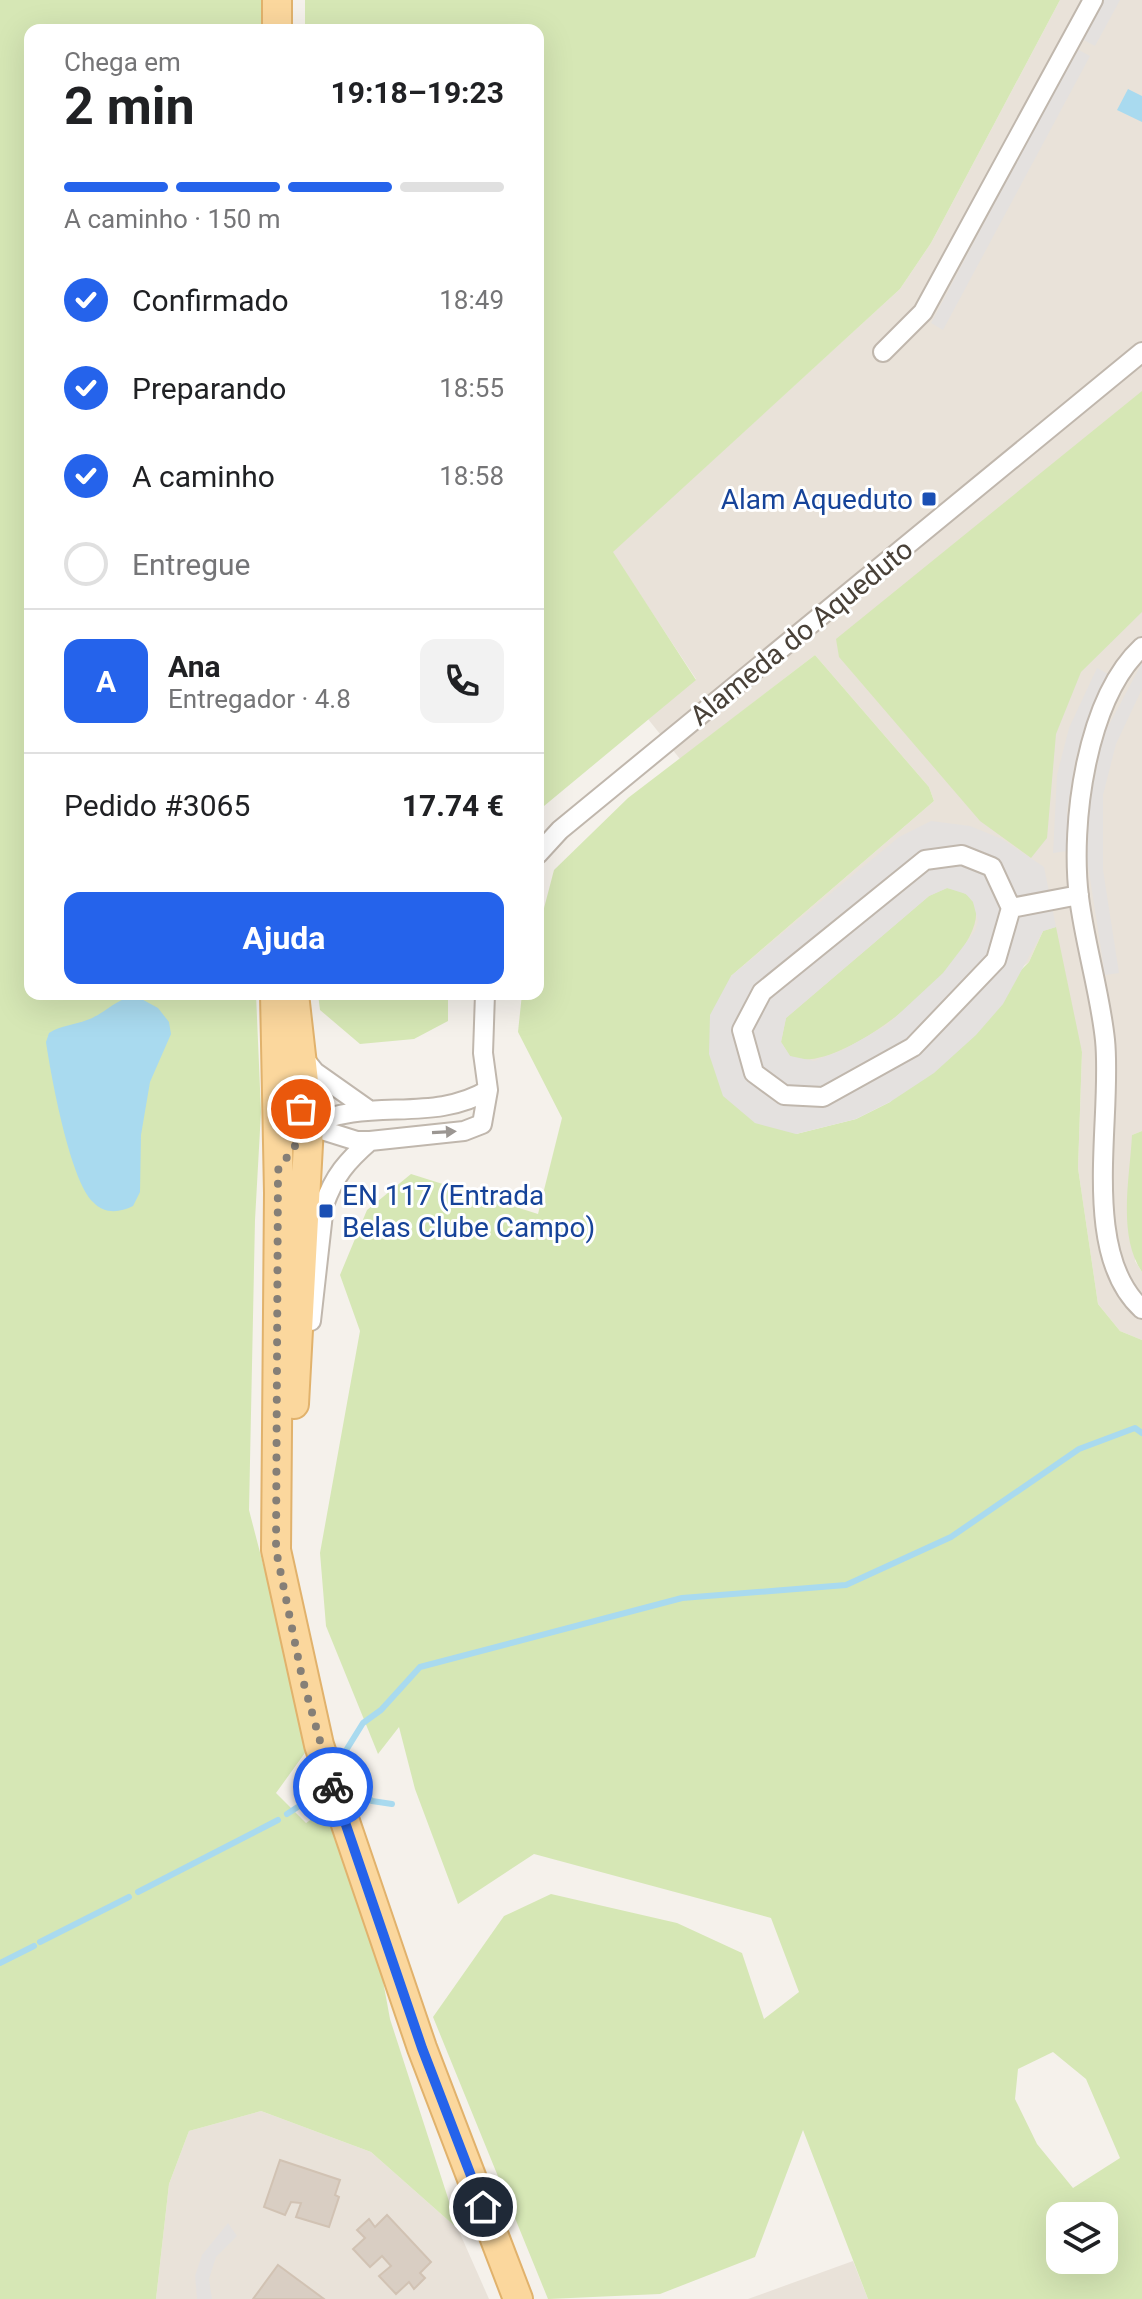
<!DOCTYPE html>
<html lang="pt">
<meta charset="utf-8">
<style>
body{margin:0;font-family:Roboto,sans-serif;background:#f2f2f2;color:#202124;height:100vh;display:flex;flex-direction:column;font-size:30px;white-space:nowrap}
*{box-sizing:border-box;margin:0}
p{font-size:26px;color:#757577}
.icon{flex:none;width:44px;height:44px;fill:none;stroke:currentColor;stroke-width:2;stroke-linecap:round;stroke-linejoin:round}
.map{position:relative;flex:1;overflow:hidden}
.sheet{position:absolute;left:24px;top:24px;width:520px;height:976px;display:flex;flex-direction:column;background:#fff;border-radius:16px;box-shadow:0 8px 32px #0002}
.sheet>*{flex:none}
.tools{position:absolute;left:1046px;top:2202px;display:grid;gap:16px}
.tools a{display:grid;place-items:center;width:72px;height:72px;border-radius:16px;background:#fff;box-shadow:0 8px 32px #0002;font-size:40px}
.pin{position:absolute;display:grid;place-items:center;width:68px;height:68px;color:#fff;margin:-34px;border:4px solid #fff;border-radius:50%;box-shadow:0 2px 8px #0007}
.courier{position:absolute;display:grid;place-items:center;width:80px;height:80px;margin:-40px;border:6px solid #2563eb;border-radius:50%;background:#fff;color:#222;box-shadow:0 2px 10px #0007}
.head em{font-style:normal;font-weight:700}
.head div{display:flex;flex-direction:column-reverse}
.head{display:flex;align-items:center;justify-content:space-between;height:136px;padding:0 40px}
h1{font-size:52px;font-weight:700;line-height:60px}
.bar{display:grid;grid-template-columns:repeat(4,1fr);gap:12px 8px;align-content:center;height:96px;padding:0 40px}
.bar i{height:10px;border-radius:6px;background:#e0e0e0}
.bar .on{background:#2563eb}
.bar p{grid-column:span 4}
.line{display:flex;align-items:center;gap:20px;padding:0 40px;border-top:2px solid #e0e0e0}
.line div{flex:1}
.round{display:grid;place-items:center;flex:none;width:84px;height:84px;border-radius:16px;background:#f2f2f2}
ol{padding:0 40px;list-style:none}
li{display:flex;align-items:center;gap:24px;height:88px}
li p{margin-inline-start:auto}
li .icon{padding:8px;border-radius:50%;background:#2563eb;color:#fff;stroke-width:4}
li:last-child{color:#757577}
li i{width:44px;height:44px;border:4px solid #e0e0e0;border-radius:50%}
.cta{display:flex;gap:16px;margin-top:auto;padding:16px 40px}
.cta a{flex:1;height:92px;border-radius:16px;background:#2563eb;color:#fff;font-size:32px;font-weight:700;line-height:92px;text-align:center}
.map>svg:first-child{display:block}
.residential{fill:#e9e2d9}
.green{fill:#d6e7b5;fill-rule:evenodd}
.parking{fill:#e4e1df;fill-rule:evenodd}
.water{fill:#a9daef}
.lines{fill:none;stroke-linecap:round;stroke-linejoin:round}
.stream{stroke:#a9daef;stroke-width:6}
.building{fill:#d9cec3;stroke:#d1c2b3;stroke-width:2}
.minor-casing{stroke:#c0b7ad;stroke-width:22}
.primary-casing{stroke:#e1b26c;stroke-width:32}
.minor{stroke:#fff;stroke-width:18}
.primary{stroke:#fbd79d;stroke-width:28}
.oneway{fill:#9b9692}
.done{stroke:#857f77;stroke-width:8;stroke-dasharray:0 14.4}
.route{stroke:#2563eb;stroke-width:10}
.transit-dot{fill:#1a4fb4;stroke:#fff;stroke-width:3}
.labels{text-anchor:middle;stroke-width:6;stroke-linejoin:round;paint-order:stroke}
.transit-label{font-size:28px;fill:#164399;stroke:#fff;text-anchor:end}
.street-label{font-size:28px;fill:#494138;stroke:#fff}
</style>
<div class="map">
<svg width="1142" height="2299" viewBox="0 0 1142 2299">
<rect width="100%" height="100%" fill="#f5f1eb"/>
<!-- residential -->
<path class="residential" d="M 1060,0 L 1142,0 L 1142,1131 L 1132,1135 L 1135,1261 L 1142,1272 L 1142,1340 L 1120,1331 L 1098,1304 L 1078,1168 L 1082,1052 L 1043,931 L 1029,962 L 796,1134 L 731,976 L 934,801 L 929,787 L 815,655 L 680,759 L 648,719 L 696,679 L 612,552 L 900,289 L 931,243 Z
M 261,2111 L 371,2152 L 458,2229 L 489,2299 L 156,2299 L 169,2184 L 189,2131 Z
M 853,2261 L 868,2299 L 748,2299 Z"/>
<!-- green -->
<path class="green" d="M 0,0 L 262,0 L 261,30 L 30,30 L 30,994 L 256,994 L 261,1112 L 255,1220 L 249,1510 L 310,1746 L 276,1793 L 306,1823 L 328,1808 L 381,1970 L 390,2019 L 458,2229 L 371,2152 L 261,2111 L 189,2131 L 169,2184 L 156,2299 L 0,2299 Z
M 305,0 L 1060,0 L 931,243 L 900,289 L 613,552 L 696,680 L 538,811 L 538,30 L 305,30 Z
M 1142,391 L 1142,612 L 1081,672 L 1056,734 L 1047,838 L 1031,858 L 980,821 L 839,657 L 836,639 Z
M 815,655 L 929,787 L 934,801 L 731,976 L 796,1134 L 856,1119 L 890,1102 L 1029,962 L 1043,931 L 1056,927 L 1082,1052 L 1078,1168 L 1098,1304 L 1120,1331 L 1142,1340 L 1142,2299 L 868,2299 L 803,2130 L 755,2257 L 660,2294 L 548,2299 L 433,2017 L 504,1916 L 551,1894 L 677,1923 L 742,1953 L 764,2019 L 799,1992 L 771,1918 L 534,1854 L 458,1904 L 415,1789 L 399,1727 L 378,1754 L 326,1626 L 320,1553 L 360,1331 L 340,1275 L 367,1210 L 411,1174 L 538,1214 L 562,1118 L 518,1032 L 522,994 L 538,994 L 538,931 L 554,870 L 628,798 ZM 1053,2052 L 1086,2079 L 1120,2158 L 1073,2188 L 1037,2144 L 1015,2099 L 1018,2069 ZM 1060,2216 L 1104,2216 L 1104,2260 L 1060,2260 Z
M 947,888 C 1052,902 844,1087 790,1056 L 781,1042 L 786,1018 L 929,896 Z
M 318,994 L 448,994 L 448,1021 L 414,1039 L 360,1044 L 320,1010 Z
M 1142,1131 L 1142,1272 C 1117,1235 1130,1177 1132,1135 Z"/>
<!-- parking -->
<path class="parking" d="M 1103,0 L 1120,0 L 1095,46 L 1082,39 Z
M 1077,49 L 1090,56 L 943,330 L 931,323 Z
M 1142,663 L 1142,689 L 1116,744 L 1103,795 L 1103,870 L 1119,973 L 1105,975 L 1087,859 L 1087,813 L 1104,734 Z
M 1097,668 L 1110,675 L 1091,712 L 1076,757 L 1067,811 L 1067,851 L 1053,853 L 1057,775 L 1069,728 Z
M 931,821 L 970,826 L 1002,839 L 1044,867 L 1056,927 L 1043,931 L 1003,1004 L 976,1035 L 934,1073 L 890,1102 L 856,1119 L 796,1134 L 755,1123 L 723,1096 L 709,1054 L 710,1015 L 731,976 L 899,837 ZM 947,888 L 966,894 L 973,902 L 978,921 L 975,931 L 943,973 L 887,1025 L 843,1050 L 814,1061 L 790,1056 L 781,1042 L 786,1018 L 929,896 Z
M 228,2223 L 237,2236 L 216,2257 L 209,2279 L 212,2299 L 197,2299 L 195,2276 L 202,2255 Z"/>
<!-- water -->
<path class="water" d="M 1128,89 L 1142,96 L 1142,122 L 1117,110 Z
M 136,996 L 158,1008 L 169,1022 L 171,1034 L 150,1082 L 141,1135 L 140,1192 L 133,1206 C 119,1213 104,1214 93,1202 C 70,1180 51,1076 46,1042 L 49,1033 C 62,1025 74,1025 87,1020 C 105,1014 116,998 136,996 Z"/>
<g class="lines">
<!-- stream -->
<path class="stream" d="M 392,1804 L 372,1801 L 347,1782 L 345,1752 L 363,1723 L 381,1710 L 420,1667 L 682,1598 L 846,1585 L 951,1537 L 1079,1449 L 1135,1428 L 1142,1433
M 287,1814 L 319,1793
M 138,1892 L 278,1820
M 40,1942 L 129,1897
M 0,1963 L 34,1946"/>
</g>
<!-- building -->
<path class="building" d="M 280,2160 L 340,2180 L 335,2195 L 339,2197 L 329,2227 L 296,2217 L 301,2203 L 291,2202 L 285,2215 L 264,2207 Z
M 387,2215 L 431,2262 L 420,2273 L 425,2278 L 414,2289 L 409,2282 L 396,2294 L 379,2276 L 391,2266 L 382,2256 L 370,2267 L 353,2249 L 365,2238 L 357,2230 L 369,2219 L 375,2227 Z
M 278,2265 L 324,2299 L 253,2299 Z"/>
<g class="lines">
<!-- minor casing -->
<g class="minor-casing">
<path id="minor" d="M 883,352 L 923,312 L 1093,0
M 1142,647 C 1086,699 1070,824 1079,897 C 1085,945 1100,992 1105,1040 C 1113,1117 1079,1252 1142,1309
M 538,854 L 560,830 L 1142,352
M 1011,908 L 996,960 L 913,1047 L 823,1097 L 784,1095 L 754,1073 L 742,1030 L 762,992 L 925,860 L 962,855 L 992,867 L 1011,908 L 1079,895
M 303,1057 L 315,1072 L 366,1108
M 309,1126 L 357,1141 L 370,1141 L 464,1131 L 482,1124 L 488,1090 L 483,1053 L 485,994
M 309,1126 C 367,1096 432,1124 488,1090
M 311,1321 L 324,1205 C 334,1176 347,1161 370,1141"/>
</g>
<!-- primary casing -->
<g class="primary-casing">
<path id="primary" d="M 277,30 L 277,0
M 275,994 L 279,1193 L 276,1550 L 319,1745 L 422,2048 L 518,2299
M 294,1404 L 309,1126 L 294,994"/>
</g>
<!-- minor -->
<use href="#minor" class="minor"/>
<!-- primary -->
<use href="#primary" class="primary"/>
</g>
<!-- one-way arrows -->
<defs><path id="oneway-solid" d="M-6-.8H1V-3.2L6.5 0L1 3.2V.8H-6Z" transform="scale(2)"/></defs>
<use class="oneway" href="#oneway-solid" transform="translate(444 1132) rotate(-3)"/>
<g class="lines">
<!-- done -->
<path class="done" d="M 301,1109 L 309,1126 L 278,1170 L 276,1550 L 302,1677 L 333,1787"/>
<!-- route -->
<path class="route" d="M 333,1787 L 422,2048 L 483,2207"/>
</g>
<!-- markers -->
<g class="transit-dot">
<rect x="921" y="491" width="16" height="16" rx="4"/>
<rect x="318" y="1203" width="16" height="16" rx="4"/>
</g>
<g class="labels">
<!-- transit labels -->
<g class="transit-label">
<text x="913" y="509">Alam Aqueduto</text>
<text x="342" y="1205" text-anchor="start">EN 117 (Entrada<tspan x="342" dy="32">Belas Clube Campo)</tspan></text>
</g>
<!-- street labels -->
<g class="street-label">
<text transform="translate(801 632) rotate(-39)" y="10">Alameda do Aqueduto</text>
</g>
</g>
</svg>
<div class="tools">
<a><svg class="icon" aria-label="layers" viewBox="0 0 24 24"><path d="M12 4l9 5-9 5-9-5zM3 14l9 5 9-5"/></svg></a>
</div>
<div class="pin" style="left:301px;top:1109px;background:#ea580c"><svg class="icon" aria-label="bag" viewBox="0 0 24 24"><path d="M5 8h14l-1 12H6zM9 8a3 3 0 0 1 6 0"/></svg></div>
<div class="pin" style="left:483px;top:2207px;background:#1f2937"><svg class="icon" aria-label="home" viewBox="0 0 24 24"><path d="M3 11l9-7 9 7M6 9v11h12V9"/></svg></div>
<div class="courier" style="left:333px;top:1787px"><svg class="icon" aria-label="bike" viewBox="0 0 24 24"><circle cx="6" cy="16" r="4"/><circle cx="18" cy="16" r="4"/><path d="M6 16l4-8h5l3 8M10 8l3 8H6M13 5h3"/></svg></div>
<section class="sheet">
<div class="head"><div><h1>2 min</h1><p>Chega em</p></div><em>19:18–19:23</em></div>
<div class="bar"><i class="on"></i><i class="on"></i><i class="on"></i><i></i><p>A caminho · 150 m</p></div>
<ol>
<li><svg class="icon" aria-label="check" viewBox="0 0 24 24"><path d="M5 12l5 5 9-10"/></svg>Confirmado<p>18:49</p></li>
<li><svg class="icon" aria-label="check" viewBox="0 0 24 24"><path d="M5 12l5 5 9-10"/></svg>Preparando<p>18:55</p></li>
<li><svg class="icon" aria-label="check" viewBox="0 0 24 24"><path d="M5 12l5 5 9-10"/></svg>A caminho<p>18:58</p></li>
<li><i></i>Entregue</li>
</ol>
<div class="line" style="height:144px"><b class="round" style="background:#2563eb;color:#fff">A</b><div><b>Ana</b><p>Entregador · 4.8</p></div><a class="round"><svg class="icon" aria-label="phone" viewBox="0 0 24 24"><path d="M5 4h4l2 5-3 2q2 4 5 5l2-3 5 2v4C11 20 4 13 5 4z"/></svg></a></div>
<div class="line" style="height:104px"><div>Pedido #3065</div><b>17.74 €</b></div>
<div class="cta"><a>Ajuda</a></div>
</section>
</div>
